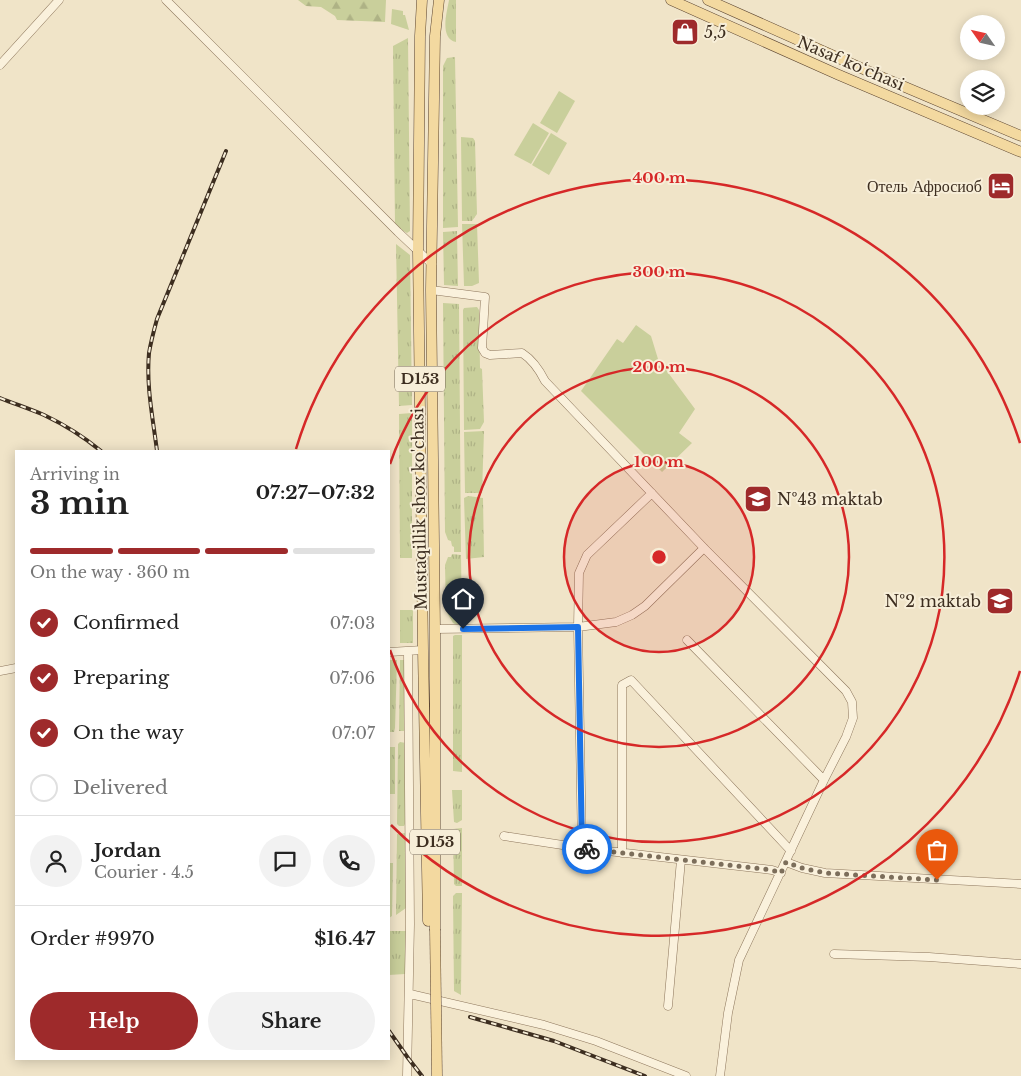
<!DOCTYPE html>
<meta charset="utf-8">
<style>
body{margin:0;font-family:"Libre Baskerville",serif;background:#f2f2f2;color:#222;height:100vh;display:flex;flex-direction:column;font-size:19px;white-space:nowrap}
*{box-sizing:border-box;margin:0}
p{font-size:16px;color:#767676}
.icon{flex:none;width:28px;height:28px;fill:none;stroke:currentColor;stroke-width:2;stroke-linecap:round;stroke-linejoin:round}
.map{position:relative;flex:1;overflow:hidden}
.drawer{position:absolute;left:15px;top:450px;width:375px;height:610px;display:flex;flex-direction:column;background:#fff;border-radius:0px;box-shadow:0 2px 12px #0003}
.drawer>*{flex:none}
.needle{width:32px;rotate:304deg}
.buttons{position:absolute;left:960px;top:15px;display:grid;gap:10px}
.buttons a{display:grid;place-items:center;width:45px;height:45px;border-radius:50%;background:#fff;box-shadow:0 2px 12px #0003;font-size:25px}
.pin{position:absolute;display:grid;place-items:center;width:42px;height:42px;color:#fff;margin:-51px -21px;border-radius:50% 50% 50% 0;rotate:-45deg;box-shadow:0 0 5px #0007}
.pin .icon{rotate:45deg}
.courier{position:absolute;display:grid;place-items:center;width:50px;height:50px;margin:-25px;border:4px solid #1a73e8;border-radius:50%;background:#fff;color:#222;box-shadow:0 1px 6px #0007}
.summary em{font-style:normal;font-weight:800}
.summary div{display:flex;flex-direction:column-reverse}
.summary{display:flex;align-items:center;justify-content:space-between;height:85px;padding:0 15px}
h1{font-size:32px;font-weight:800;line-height:38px}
.bar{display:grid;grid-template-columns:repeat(4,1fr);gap:8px 5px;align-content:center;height:60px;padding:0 15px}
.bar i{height:6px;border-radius:4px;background:#e0e0e0}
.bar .current{background:#9e2a2b}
.bar p{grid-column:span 4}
.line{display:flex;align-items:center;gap:12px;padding:0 15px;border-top:1px solid #e0e0e0}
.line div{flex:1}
.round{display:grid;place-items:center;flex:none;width:52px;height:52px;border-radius:26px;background:#f2f2f2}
ol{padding:0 15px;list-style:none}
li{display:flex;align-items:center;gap:15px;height:55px}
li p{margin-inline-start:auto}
li .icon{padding:5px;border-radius:50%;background:#9e2a2b;color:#fff;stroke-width:4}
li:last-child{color:#767676}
li i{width:28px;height:28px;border:2px solid #e0e0e0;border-radius:50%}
.button{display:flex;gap:10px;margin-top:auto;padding:10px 15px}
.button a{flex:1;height:58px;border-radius:30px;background:#9e2a2b;color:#fff;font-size:20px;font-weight:800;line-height:58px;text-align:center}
.button a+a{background:#f2f2f2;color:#222}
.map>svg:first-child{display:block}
.grass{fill:url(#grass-tufts)}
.forest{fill:url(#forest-firs)}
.park{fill:#c9cf9b}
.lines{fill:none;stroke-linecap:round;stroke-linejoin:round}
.minor-casing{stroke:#8d765c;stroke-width:9}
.major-casing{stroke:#5b4430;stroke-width:11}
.minor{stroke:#faf1dc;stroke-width:8}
.major{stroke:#f3d9a0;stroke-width:10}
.rail-casing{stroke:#3d2e20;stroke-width:4}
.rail{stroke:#f7eed8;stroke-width:2;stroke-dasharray:5.5;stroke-linecap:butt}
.major-bridge-casing{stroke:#5b4430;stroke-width:11;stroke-linecap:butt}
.major-bridge{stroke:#f3d9a0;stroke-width:10}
.done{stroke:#7c6e5b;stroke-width:5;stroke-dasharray:0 9}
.route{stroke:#1a73e8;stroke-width:6}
.ring{fill:none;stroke:#d62828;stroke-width:2.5}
.labels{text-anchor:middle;stroke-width:4;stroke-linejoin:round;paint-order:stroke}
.shield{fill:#f7eed8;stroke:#756857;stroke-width:1}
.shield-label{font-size:15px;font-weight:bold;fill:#3d2e20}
.poi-label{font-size:16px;fill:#3d2e20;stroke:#f7eed8;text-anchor:start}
.street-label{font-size:16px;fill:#3d2e20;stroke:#f7eed8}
.centre{fill:#d62828;stroke:#f7eed8;stroke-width:2.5}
.ring-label{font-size:15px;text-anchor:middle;font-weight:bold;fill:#d62828;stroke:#f7eed8;stroke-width:4;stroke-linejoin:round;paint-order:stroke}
</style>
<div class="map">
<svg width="1021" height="1076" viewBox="0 0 1021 1076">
<defs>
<pattern id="grass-tufts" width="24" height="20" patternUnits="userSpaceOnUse" patternTransform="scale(1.25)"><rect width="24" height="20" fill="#c9cf9b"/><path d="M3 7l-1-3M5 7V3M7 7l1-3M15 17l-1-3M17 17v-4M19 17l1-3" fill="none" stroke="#aeb285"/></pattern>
<pattern id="forest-firs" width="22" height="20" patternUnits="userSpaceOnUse" patternTransform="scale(1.25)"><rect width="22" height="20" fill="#c9cf9b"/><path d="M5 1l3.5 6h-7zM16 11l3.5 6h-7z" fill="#aeb285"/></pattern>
</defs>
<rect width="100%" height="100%" fill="#f0e4c8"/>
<!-- grass -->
<path class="grass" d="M 449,0 L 456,0 L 456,42 C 439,38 447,12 449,0 Z
M 392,9 L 403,11 L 403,15 L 405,15 L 409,30 L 391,24 Z
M 408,38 L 410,231 L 407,233 L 395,226 L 393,46 Z
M 455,57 L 458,227 L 443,228 L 443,66 L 447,58 Z
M 461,137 L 473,138 L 475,141 L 477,214 L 472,221 L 462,221 Z
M 462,224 L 477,224 L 479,283 L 472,286 L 464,286 Z
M 457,231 L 458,286 L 444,285 L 443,232 Z
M 396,244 L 410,255 L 412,405 L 399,406 Z
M 443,303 L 459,304 L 461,552 L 454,552 L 454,547 L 452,546 L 451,541 L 448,540 L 445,532 Z
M 477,307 L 479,310 L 480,368 L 482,369 L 484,422 L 480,429 L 464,430 L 463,310 L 464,308 Z
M 412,413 L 412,558 L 400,558 L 399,414 Z
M 484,431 L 482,493 L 465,493 L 464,432 Z
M 468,496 L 483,498 L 484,557 L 466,559 L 464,498 Z
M 452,554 L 461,555 L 462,625 L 457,625 L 453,623 L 446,611 L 445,565 L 448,557 L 451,557 Z
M 400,610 L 413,610 L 413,643 L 400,643 Z
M 455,635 L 462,635 L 462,772 L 453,771 L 453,636 Z
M 389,660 L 397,660 L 395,728 L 394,732 L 389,732 Z
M 400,660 L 406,660 L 406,731 L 399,731 Z
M 400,742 L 406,743 L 406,822 L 404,826 L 399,826 L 397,824 L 398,744 Z
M 389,747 L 395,747 L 395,794 L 389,794 Z
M 452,790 L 462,790 L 462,820 L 457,823 L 454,822 Z
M 462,828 L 462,886 L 456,886 L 454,884 L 453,829 Z
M 405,833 L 407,837 L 408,902 L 406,908 L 396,915 L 397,834 Z
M 389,863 L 393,863 L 392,916 L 389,918 Z
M 456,893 L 462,893 L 461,995 L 454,991 L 453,896 Z
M 389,931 L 406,931 L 405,974 L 389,975 Z"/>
<!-- forest -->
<path class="forest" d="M 298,0 L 386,0 L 385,22 L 337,20 L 335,16 L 321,7 L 306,6 Z"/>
<!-- park -->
<path class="park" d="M 559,91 L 575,101 L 557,133 L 540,123 Z
M 533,123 L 549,133 L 531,164 L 514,155 Z
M 551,133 L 567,143 L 549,175 L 532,165 Z
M 636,325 L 651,336 L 658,359 L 695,409 L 679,433 L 692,443 L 662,472 L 581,391 L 617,339 L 623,343 Z"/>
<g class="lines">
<!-- minor casing -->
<g class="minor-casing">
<path id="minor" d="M 166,0 L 398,232 L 432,264
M 0,65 L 59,0
M 431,290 L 485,297 L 482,348 L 485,353 L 490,355 L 522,353 C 533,360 539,369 545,381 L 704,548 L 846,691 L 852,702 L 853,718 L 846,737 L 824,780 L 739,960 L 728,1013 L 720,1076
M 435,629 L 578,627 L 616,622 L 632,615 L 645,606 L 704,548
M 687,640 L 824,780
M 389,652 L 423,650
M 0,671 L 16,668
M 504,836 L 582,848 L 772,870 L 781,873
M 582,848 L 578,627 L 579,573 L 587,555 L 652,493
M 622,853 L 622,685 L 631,680 L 791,851
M 786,862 L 802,868 L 825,873 L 1021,884
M 834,954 L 929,957 L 1021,964
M 410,994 L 544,1025 L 596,1041 L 686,1076
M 668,1006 L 681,860
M 407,1076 L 410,924 L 408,651"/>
</g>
<!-- major casing -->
<g class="major-casing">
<path id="major" d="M 422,0 L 420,36 L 418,251 L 423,650 L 428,921
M 671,0 L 839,75 L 1021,152
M 708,0 L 879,76 L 1021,136
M 435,929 L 435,629 L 431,290 L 435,36 L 439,0"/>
</g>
<!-- minor -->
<use href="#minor" class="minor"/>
<!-- major -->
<use href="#major" class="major"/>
<!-- rail casing -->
<g class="rail-casing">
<path id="rail" d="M 0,398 C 15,404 30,409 44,415 C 65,425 84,437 101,451
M 157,451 C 153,419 146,386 149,353 C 151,341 154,330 157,319 L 226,151
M 470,1017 L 554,1041 L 645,1076
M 389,1031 L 408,1058 L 422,1076"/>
</g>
<!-- rail -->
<use href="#rail" class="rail"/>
<!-- major-bridge casing -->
<g class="major-bridge-casing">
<path id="major-bridge" d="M 435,929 L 437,1076"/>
</g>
<!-- major-bridge -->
<use href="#major-bridge" class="major-bridge"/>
</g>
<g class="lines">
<!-- done -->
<path class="done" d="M 587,849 L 772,870 L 781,873 L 786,862 L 802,868 L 825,873 L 937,880"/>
<!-- route -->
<path class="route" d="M 463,629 L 578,627 L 582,848 L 587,849"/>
</g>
<!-- distance rings -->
<circle cx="659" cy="557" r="95" fill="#d62828" fill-opacity=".12"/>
<g class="ring">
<circle cx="659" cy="557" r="95"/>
<circle cx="659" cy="557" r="190"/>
<path d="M390 464A285 285 0 1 1 390 650"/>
<path d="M1020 671A379 379 0 0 1 391 825M296 449A379 379 0 0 1 1020 443"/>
</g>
<!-- icons -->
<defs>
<g id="shop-square" transform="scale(1.4375)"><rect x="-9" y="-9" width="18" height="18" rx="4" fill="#9e2a2b" stroke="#f7eed8"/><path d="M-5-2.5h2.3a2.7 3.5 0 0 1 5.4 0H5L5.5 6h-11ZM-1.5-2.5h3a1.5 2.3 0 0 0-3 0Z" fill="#fff"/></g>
<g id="hotel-square" transform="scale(1.4375)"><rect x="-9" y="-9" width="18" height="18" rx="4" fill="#9e2a2b" stroke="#f7eed8"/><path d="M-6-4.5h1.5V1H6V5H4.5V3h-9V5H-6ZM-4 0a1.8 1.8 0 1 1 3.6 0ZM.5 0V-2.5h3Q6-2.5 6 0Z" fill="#fff"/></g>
<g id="school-square" transform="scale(1.4375)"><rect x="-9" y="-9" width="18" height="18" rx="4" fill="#9e2a2b" stroke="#f7eed8"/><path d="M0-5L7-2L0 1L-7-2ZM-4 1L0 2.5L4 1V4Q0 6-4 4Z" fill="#fff"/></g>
</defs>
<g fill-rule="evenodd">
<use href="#shop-square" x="685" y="32"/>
<use href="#hotel-square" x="1001" y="186"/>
<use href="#school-square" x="758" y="499"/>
<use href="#school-square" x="1000" y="601"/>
</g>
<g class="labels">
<!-- shield labels -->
<g class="shield">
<rect x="395" y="366.5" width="50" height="25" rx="4"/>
<rect x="410" y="829.5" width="50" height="25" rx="4"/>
</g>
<g class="shield-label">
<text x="420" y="384">D153</text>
<text x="435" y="847">D153</text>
</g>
<!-- poi labels -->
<g class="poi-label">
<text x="704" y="38">5,5</text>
<text x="982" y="192" text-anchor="end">Отель Афросиоб</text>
<text x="777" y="505">№43 maktab</text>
<text x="981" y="607" text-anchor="end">№2 maktab</text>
</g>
<!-- street labels -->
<g class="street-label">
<text transform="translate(851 63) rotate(23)" y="6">Nasaf ko‘chasi</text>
<text transform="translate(419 509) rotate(-91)" y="6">Mustaqillik shox ko'chasi</text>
</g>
</g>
<circle cx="659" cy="557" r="8" class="centre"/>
<g class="ring-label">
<text x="659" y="183">400 m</text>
<text x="659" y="277">300 m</text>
<text x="659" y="372">200 m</text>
<text x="659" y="467">100 m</text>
</g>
</svg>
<div class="buttons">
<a><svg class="needle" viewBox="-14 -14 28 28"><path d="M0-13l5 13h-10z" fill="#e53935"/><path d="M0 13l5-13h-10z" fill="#767676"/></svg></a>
<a><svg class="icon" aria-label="layers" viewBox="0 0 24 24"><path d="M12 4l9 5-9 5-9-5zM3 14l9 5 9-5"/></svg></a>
</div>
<div class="pin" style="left:937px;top:880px;background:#ea580c"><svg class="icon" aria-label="bag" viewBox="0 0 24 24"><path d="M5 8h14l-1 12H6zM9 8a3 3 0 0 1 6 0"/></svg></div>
<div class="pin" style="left:463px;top:629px;background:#1f2937"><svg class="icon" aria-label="home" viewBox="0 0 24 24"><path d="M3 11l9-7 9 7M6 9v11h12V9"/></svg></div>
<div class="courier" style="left:587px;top:849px"><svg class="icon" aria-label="bike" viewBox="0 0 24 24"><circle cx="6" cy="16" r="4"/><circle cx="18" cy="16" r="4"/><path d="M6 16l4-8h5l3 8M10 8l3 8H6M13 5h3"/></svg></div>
<section class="drawer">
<div class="summary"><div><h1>3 min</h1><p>Arriving in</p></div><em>07:27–07:32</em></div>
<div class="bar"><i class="current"></i><i class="current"></i><i class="current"></i><i></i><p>On the way · 360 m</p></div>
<ol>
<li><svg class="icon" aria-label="check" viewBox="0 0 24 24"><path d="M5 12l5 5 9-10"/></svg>Confirmed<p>07:03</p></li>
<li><svg class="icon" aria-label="check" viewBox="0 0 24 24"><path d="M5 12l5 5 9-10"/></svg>Preparing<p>07:06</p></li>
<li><svg class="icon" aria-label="check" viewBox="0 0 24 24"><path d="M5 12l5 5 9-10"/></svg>On the way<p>07:07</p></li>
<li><i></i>Delivered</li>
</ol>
<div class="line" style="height:90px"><a class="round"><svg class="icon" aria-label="person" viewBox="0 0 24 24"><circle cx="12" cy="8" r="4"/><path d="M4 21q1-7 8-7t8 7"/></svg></a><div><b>Jordan</b><p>Courier · 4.5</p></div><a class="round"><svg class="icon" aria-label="chat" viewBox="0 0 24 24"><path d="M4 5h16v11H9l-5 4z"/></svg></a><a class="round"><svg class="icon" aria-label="phone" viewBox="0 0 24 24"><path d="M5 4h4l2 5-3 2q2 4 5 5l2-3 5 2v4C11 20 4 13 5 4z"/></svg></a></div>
<div class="line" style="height:65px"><div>Order #9970</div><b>$16.47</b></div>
<div class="button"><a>Help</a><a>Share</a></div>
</section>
</div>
